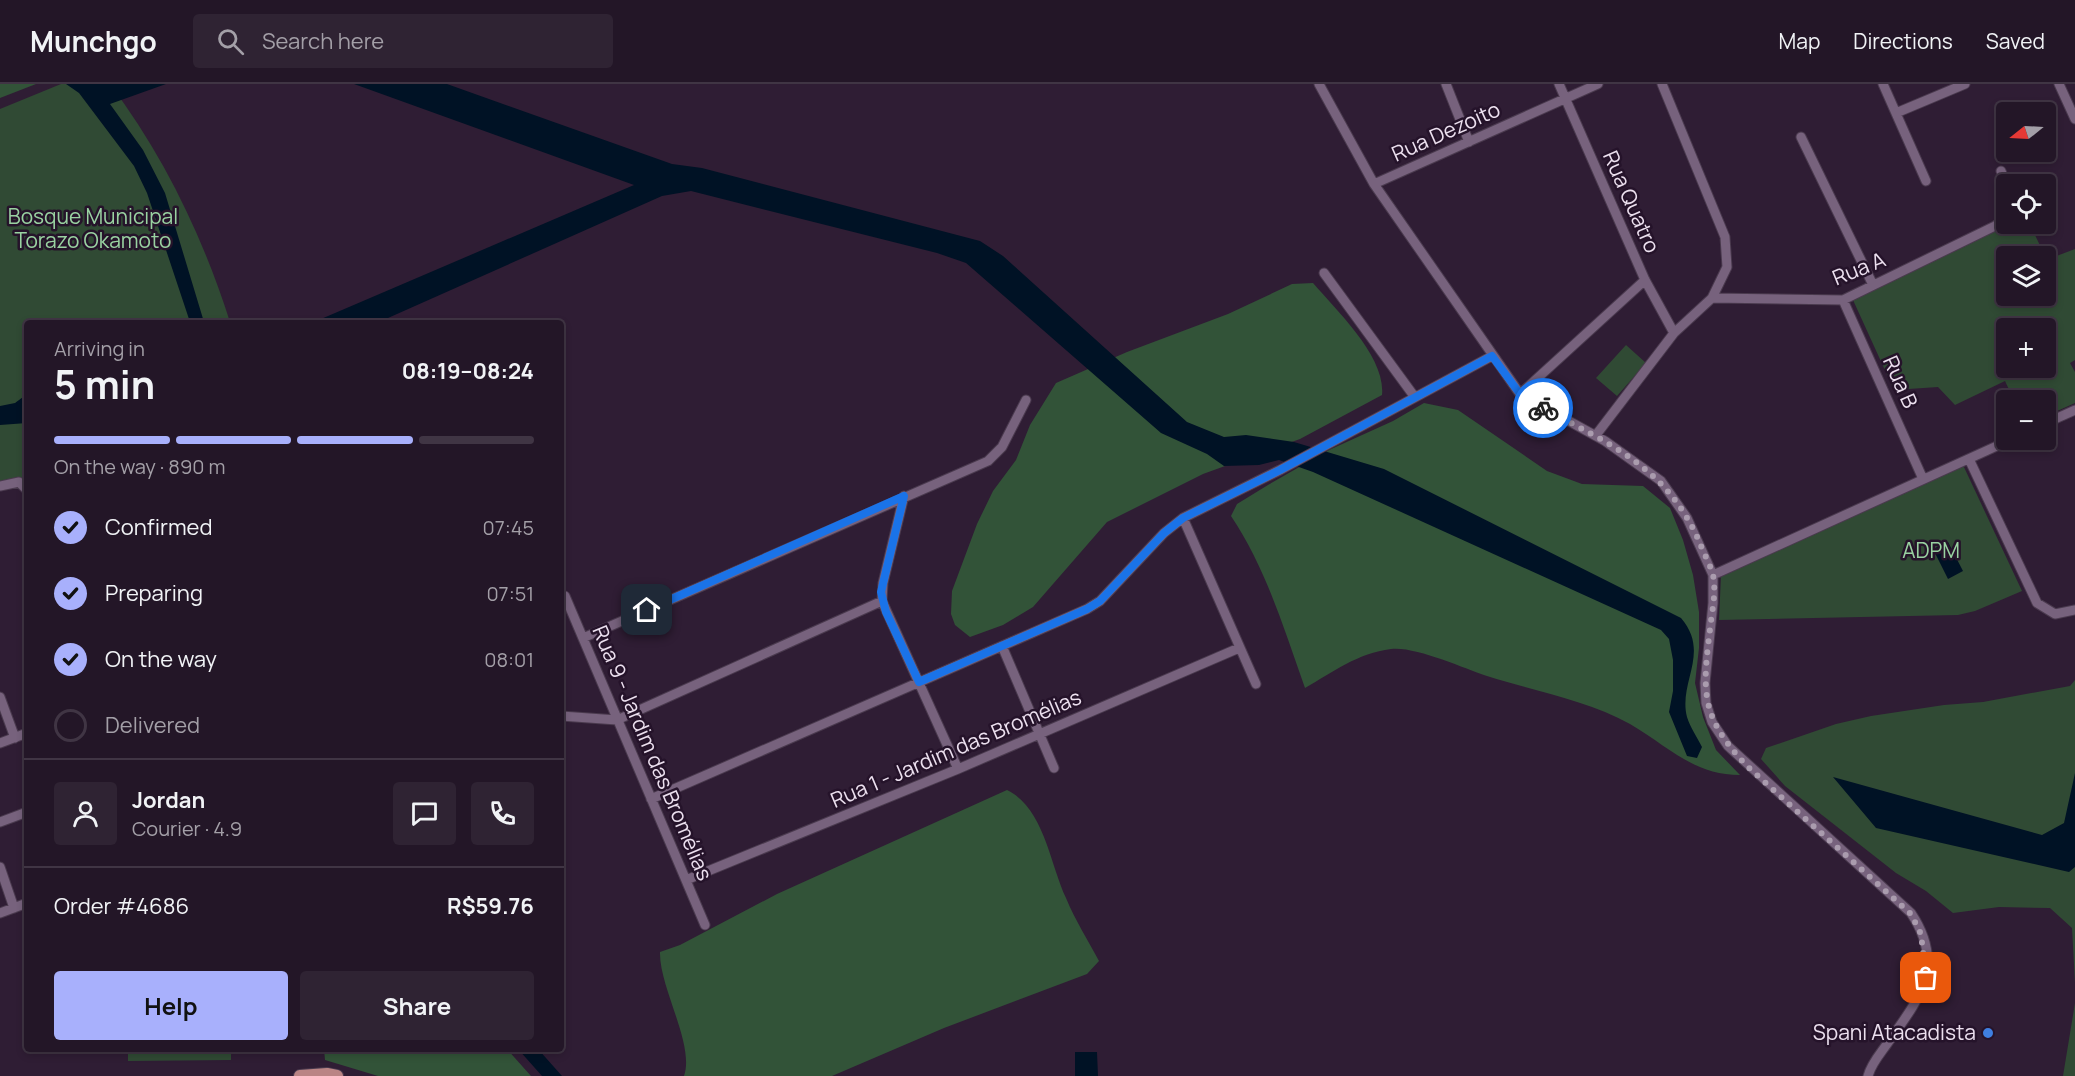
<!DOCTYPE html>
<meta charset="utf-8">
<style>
body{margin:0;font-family:Manrope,sans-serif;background:#2f2333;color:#f1f3f6;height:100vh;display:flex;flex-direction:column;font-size:22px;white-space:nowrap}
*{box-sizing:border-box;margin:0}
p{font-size:20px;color:#a39fa7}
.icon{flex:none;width:33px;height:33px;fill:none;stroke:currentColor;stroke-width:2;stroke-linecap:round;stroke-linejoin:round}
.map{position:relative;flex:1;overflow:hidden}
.side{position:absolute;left:24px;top:236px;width:540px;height:732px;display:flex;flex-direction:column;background:#231627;border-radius:6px;box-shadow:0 3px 9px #0003,0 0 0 2px #403544}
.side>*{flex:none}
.needle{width:39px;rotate:252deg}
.buttons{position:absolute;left:1996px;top:18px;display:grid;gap:12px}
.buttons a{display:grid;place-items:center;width:60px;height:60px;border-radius:6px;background:#231627;box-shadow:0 3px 9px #0003,0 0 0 2px #403544;font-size:30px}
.pin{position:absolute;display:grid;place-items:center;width:51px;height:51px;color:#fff;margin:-26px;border-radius:12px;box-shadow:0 3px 9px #0006}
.courier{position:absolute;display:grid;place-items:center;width:60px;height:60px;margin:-30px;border:4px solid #1a73e8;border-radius:50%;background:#fff;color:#222;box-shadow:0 2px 8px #0007}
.overview em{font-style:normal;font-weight:700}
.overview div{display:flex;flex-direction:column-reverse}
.overview{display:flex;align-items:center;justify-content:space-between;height:102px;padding:0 30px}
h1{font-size:39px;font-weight:700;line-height:45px}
.bar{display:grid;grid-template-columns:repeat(4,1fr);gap:9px 6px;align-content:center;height:72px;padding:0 30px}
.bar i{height:8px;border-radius:4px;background:#403544}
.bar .on{background:#a8b0fc}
.bar p{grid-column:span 4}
.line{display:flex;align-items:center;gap:15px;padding:0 30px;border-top:2px solid #403544}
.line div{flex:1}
.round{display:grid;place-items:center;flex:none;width:63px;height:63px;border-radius:6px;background:#2f2333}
ol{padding:0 30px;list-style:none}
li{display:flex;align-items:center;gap:18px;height:66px}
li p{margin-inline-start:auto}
li .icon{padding:6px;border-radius:50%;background:#a8b0fc;color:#111;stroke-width:4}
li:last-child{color:#a39fa7}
li i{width:33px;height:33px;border:3px solid #403544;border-radius:50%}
.action{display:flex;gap:12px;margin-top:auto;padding:12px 30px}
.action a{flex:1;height:69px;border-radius:6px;background:#a8b0fc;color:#111;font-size:24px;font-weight:700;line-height:69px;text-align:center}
.action a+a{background:#2f2333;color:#f1f3f6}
header{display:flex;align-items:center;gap:36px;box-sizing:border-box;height:84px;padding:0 30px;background:#231627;border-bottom:2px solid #403544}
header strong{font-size:28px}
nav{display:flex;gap:33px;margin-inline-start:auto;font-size:21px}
.search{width:420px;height:54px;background:#2f2333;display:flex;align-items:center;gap:15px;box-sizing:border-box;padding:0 21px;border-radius:6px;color:#a39fa7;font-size:22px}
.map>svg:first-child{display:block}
.green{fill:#304a34;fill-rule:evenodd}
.forest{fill:#325338}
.water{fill:#001225}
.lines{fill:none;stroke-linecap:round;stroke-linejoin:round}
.minor-casing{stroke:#4a3a4e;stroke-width:11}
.major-casing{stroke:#4a3a4e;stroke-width:14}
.minor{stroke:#77627d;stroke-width:9}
.major{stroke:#ba8485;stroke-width:12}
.done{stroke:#aa9cae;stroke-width:6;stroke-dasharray:0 10.8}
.route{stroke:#1a73e8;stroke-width:8}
.shop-dot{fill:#3f7fe0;stroke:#25132a;stroke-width:2}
.labels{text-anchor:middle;stroke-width:5;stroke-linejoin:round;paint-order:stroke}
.street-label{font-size:21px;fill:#ece0ef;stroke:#25132a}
.park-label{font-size:21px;fill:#99d2a1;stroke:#25132a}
.poi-label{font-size:21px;fill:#ece0ef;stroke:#25132a;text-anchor:end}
</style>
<header>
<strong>Munchgo</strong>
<div class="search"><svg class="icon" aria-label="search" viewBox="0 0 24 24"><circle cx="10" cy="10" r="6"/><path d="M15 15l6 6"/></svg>Search here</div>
<nav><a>Map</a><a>Directions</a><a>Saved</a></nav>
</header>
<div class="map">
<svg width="2075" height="992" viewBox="0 0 2075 992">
<rect width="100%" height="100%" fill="#2f1d34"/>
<!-- green -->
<path class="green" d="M 61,0 L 110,0 C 164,72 203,153 230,238 L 27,238 L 27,410 L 21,401 L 0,406 L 0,25 Z
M 2006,140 L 2035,151 L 2045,172 L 2007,172 L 2007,212 L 2046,212 L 2046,176 L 2075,165 L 2075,276 L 2070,279 L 2075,288 L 2075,319 L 2046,332 L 2046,316 L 2014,316 L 2005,297 L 1955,321 L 1938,303 L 1894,306 L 1853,216 ZM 2007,244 L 2046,244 L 2046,284 L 2007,284 Z
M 1626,261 L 1646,279 L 1617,312 L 1596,294 Z
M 1963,381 L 2022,507 L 1975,527 L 1958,531 L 1719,536 L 1721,491 Z
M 2075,596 L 2075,899 L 2072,844 L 2050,824 L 1999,823 L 1953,829 L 1926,807 L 1896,789 L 1785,702 L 1761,675 L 1766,664 L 1836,640 L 1871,632 L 1944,621 L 1983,618 L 2070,602 Z
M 2075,919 L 2075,992 L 2063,992 Z
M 128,965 L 231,965 L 231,976 L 128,977 Z"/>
<!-- forest -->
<path class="forest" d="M 0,0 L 36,0 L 0,14 Z
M 1313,199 C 1337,227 1386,273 1382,311 L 1300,355 L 1203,390 L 1107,438 L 1033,523 L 1003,541 L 970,553 L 955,541 L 951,530 L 952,507 L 977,440 L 993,407 L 1016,376 L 1030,341 L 1056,299 L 1127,268 L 1228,230 L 1292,200 Z
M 1424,319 L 1458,326 L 1547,387 L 1582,400 L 1643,402 L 1670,424 L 1683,456 L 1693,491 L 1699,528 L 1699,564 L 1695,599 L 1703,633 L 1716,666 L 1740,691 C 1693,691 1668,662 1630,640 C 1587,616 1534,607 1487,592 C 1463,584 1415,562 1391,565 C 1358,569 1333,588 1305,604 C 1284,545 1266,484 1231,432 L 1237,420 L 1268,401 L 1329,366 L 1393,337 Z
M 1007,706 C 1044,724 1050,780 1066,814 C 1075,836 1088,856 1099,877 L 1087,890 L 944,944 L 832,992 L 684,992 C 695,961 659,903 660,868 L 680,861 L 777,810 Z
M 324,965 L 507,965 L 531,992 L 378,992 L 325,976 Z"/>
<!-- water -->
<path class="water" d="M 66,0 L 166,0 L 110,20 L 143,66 L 165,109 L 204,238 L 190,238 L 147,109 L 134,82 L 79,9 Z
M 354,0 L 447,0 L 672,80 L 702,84 L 980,157 L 1003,172 L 1187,338 L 1224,353 L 1246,351 L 1294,358 L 1384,385 L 1681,534 C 1711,569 1678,598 1687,633 C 1690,643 1697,653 1702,663 L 1697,674 L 1687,672 L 1669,628 L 1673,607 L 1673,576 L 1669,555 L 1661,546 L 1313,388 L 1279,376 L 1259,381 L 1224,382 L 1207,370 L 1161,349 L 966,179 L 937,169 L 691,107 L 662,112 L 379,238 L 314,238 L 634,101 Z
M 27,310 L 27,339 L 0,341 L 0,322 L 15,319 Z
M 1948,458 L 1963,487 L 1948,495 L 1933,465 Z
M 2075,689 L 2075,783 L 2069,788 L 1876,744 L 1833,693 L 2042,751 L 2064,739 Z
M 518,965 L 538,965 L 562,992 L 542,992 Z
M 1075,968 L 1097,968 L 1098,992 L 1075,992 Z"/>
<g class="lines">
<!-- minor casing -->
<g class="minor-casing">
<path id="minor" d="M 1319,0 L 1374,100 L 1520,310 L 1605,357 L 1661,397 L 1687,434 L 1713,491 L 1713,519 L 1705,599 L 1706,619 L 1712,638 L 1728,662 L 1911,829 C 1947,883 1918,916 1887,960 C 1880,970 1871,980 1868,992
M 1446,0 L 1469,58
M 1559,0 L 1645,196 L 1674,249
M 1883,0 L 1926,97
M 2059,0 L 2075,35
M 1896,29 L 1965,0
M 1801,53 L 1873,201
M 2001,87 L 2007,102
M 1374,100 L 1598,0
M 1324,189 L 1414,312
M 1712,214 L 1843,216 L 1995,142 L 2007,133
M 1843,216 L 1923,395
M 1520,310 L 1645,196
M 2046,339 L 2075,326
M 1596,351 L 1674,249 L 1712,214 L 1727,183 L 1725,153 L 1662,0
M 1969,375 L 2037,519 L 2055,530 L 2075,526
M 0,402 L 19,398 L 27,406
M 904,412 L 883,499 L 882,517 L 958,685
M 1183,434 L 1256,600
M 1713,491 L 2010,356
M 565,512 L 705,841
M 583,554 L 988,377 L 1002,363 L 1026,316
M 1002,562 L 1054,684
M 0,613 L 15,654
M 561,632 L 617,636 L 882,517
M 0,659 L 27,649
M 651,715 L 1087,525 L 1100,517 L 1164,449 L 1183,434 L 1280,386 L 1492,272
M 0,738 L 27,728
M 0,783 L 14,824
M 686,796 L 958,685 L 1239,564
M 0,829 L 27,819"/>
</g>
<!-- major casing -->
<g class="major-casing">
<path id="major" d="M 300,992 L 327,990 L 337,992"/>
</g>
<!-- minor -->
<use href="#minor" class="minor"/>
<!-- major -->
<use href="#major" class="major"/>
</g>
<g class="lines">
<!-- done -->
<path class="done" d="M 1543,324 C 1611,361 1666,383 1699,457 C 1703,468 1710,480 1713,491 C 1716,506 1713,522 1711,537 C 1703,605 1697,630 1748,683 L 1911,830 L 1921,850 L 1926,894"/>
<!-- route -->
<path class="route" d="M 647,526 L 904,412 L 881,508 L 886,528 L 919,598 L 1087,525 L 1100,517 L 1164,449 L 1183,434 L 1280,386 L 1492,272 L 1520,310 L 1543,324"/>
</g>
<!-- markers -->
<circle class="shop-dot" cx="1988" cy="949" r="6"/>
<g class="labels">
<!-- street labels -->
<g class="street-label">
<text transform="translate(1446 48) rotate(-24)" y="7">Rua Dezoito</text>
<text transform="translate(1631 118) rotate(66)" y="7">Rua Quatro</text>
<text transform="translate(1859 185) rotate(-22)" y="7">Rua A</text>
<text transform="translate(1900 298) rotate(66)" y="7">Rua B</text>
<text transform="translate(956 665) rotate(-23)" y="7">Rua 1 - Jardim das Bromélias</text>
<text transform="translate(652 669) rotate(67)" y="7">Rua 9 - Jardim das Bromélias</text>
</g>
<!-- park labels -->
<g class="park-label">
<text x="93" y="140">Bosque Municipal<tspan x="93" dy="24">Torazo Okamoto</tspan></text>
<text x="1931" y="474">ADPM</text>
</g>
<!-- poi labels -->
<g class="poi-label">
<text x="1976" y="956">Spani Atacadista</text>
</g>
</g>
</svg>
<div class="buttons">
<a><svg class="needle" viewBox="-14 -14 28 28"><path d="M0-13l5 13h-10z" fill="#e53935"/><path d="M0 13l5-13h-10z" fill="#a39fa7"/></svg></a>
<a><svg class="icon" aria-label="locate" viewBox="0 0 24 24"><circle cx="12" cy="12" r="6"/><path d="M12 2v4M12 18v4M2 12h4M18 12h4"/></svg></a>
<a><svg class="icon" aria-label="layers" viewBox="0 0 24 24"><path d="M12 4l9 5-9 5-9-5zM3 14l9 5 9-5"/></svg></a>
<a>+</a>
<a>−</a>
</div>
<div class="pin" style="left:1926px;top:894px;background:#ea580c"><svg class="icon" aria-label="bag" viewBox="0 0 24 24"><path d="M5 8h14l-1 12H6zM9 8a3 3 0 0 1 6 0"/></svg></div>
<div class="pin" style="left:647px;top:526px;background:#1f2937"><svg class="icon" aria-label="home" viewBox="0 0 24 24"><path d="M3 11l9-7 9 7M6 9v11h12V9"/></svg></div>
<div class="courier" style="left:1543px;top:324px"><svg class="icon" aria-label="bike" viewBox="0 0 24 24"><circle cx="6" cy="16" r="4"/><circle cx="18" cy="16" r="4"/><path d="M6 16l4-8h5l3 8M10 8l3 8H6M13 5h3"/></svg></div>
<section class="side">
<div class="overview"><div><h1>5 min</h1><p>Arriving in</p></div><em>08:19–08:24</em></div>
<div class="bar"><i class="on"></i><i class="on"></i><i class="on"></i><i></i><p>On the way · 890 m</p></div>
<ol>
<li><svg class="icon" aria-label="check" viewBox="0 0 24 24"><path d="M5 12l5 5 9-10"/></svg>Confirmed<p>07:45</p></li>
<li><svg class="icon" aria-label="check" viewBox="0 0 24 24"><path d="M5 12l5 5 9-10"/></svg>Preparing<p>07:51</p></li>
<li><svg class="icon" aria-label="check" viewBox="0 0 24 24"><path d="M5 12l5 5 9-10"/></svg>On the way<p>08:01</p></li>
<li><i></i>Delivered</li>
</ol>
<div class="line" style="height:108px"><a class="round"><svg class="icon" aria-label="person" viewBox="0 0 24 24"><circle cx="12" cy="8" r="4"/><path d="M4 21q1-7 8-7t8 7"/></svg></a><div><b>Jordan</b><p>Courier · 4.9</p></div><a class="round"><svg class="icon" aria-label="chat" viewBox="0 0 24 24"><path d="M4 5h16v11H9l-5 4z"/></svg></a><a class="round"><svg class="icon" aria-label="phone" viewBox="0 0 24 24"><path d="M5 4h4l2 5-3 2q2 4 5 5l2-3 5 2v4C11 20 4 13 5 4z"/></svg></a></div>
<div class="line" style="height:78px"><div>Order #4686</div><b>R$59.76</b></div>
<div class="action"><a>Help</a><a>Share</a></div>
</section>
</div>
